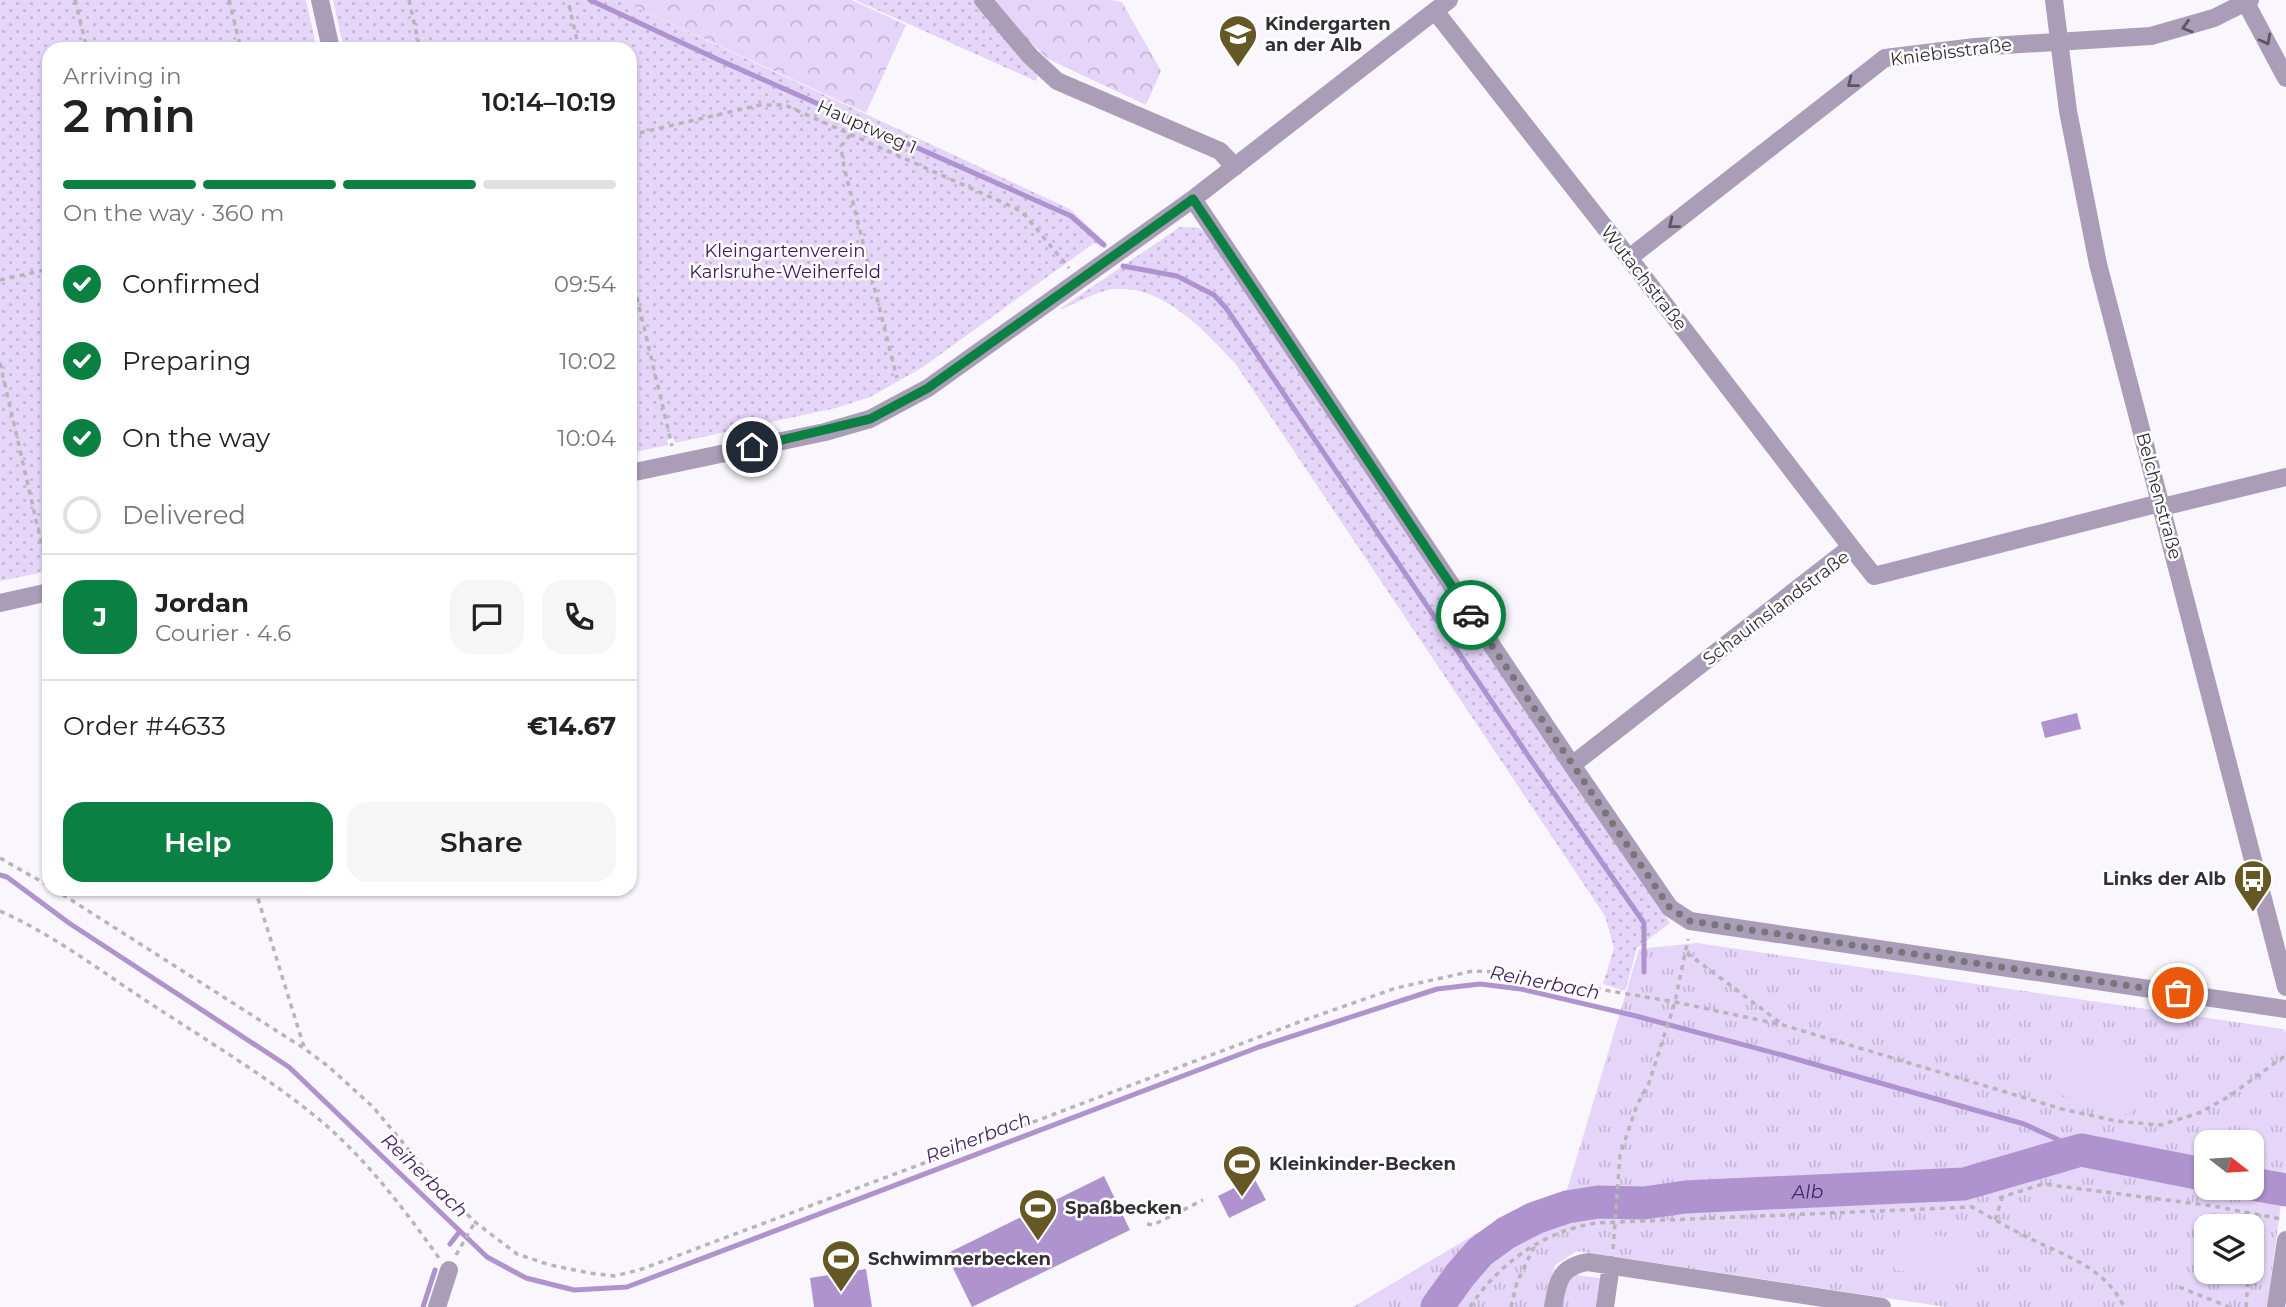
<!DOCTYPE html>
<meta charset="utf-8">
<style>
body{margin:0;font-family:Montserrat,sans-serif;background:#f6f6f6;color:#222;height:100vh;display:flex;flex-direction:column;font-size:26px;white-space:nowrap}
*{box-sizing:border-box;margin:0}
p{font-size:23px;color:#767676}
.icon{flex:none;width:38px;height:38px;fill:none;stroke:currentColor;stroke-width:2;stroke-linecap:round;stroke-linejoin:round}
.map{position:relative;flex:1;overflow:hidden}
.details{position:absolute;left:42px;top:42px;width:595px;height:854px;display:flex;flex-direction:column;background:#fff;border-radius:21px;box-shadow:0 2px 5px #0004}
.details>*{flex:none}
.needle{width:46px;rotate:107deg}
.controls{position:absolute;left:2194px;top:1130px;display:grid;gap:14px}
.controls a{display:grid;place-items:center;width:70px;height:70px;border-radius:14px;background:#fff;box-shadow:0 2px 5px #0004;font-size:35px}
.pin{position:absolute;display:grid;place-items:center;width:60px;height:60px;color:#fff;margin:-30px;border:4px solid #fff;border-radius:50%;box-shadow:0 2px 7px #0007}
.courier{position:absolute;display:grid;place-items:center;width:70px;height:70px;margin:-35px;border:5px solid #0b8043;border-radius:50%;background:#fff;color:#222;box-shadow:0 2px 9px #0007}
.summary em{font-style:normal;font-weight:600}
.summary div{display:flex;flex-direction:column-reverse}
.summary{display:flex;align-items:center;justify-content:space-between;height:119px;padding:0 21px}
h1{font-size:46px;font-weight:600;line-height:52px}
.bar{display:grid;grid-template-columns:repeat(4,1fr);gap:10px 7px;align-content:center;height:84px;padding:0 21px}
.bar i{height:9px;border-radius:5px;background:#e0e0e0}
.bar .selected{background:#0b8043}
.bar p{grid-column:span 4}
.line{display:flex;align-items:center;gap:18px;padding:0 21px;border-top:2px solid #e0e0e0}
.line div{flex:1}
.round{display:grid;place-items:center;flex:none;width:74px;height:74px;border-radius:21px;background:#f6f6f6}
ol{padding:0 21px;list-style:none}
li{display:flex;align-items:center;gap:21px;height:77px}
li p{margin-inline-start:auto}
li .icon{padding:7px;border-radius:50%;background:#0b8043;color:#fff;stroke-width:4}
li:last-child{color:#767676}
li i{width:38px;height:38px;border:4px solid #e0e0e0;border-radius:50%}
.action{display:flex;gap:14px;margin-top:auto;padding:14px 21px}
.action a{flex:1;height:80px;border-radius:21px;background:#0b8043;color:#fff;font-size:28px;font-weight:600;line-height:80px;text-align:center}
.action a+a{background:#f6f6f6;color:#222}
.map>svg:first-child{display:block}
.grass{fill:url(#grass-dots)}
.forest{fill:url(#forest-crowns)}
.park{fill:url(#park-tufts);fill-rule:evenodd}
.pitch{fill:#e4d5f9}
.water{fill:#ae93cf}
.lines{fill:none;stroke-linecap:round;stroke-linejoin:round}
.stream{stroke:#ae93cf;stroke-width:5}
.river{stroke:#ae93cf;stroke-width:33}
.path{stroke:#b7b5bb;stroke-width:3.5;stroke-dasharray:5 5;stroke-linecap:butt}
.minor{stroke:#a99db8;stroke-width:18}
.oneway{stroke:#5c5663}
.done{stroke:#78757b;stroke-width:7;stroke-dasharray:0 12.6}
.route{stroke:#0b8043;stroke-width:9}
.labels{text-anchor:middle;stroke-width:5;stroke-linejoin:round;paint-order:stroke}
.poi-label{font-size:18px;font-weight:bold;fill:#322f35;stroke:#fff;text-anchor:start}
.street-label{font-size:18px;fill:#322f35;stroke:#fff}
.park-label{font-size:18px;fill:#3c165d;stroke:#fff}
.water-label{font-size:19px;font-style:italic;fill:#441f66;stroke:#fff}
</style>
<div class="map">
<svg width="2286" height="1307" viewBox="0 0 2286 1307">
<defs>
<pattern id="grass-dots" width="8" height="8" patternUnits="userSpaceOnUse" patternTransform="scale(1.75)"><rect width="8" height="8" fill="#e4d5f9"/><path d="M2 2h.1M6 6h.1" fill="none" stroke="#c4b7d6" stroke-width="1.8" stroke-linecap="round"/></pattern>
<pattern id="forest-crowns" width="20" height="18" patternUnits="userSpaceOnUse" patternTransform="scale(1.75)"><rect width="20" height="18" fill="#e4d5f9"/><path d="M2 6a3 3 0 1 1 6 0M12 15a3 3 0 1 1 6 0" fill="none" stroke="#c4b7d6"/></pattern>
<pattern id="park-tufts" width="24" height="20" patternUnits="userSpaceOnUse" patternTransform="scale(1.75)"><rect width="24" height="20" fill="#e4d5f9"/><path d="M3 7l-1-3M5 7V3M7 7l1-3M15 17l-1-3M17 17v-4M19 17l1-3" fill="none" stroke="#c4b7d6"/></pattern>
</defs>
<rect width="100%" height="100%" fill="#f9f7fd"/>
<!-- grass -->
<path class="grass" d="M 0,0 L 306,0 L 317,49 L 49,49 L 49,571 L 0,581 Z
M 333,0 L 620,0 L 1070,209 L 1106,243 L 1101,247 L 1094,243 L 923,367 L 870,397 L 836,408 L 675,443 L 673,437 L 667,440 L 668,445 L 630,453 L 630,49 L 344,49 Z
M 855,0 L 976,0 L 1038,76 L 1036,81 Z
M 1180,227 L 1199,228 L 1208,235 L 1670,923 L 1637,948 L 1625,991 L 1603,984 L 1614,948 L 1605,916 L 1235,363 C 1202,329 1164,285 1113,289 C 1097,291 1077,303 1062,309 L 1061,308 Z"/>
<!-- forest -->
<path class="forest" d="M 620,0 L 852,0 L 906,25 L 866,113 Z
M 993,0 L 1110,0 L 1122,2 L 1161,71 L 1146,105 L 1048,59 L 1016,29 Z"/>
<!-- park -->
<path class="park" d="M 1697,943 L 2283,1029 L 2286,1032 L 2286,1167 L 2267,1307 L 1946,1307 L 1577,1251 L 1555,1265 L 1544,1307 L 1353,1307 L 1477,1233 L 1567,1190 L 1639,949 ZM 2207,1143 L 2252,1143 L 2252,1188 L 2207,1188 ZM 2207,1227 L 2252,1227 L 2252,1272 L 2207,1272 Z
M 1570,1274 L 1605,1279 L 1600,1307 L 1556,1307 Z"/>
<!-- pitch -->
<path class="pitch" d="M 2065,1043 L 2144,1066 L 2130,1115 L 2051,1092 Z
M 1900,1230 L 1981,1242 L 1975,1282 L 1894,1270 Z"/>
<!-- water -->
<path class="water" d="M 2077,713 L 2081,729 L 2045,738 L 2041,722 Z
M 1104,1176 L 1130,1230 L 972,1307 L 946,1254 Z
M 1254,1178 L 1266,1200 L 1229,1218 L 1218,1196 Z
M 866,1269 L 872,1307 L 814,1307 L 810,1278 Z"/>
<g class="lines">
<!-- stream -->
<path class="stream" d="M 590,0 L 719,60 L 1071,216 L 1104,245
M 1123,266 L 1177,276 L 1214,295 L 1226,308 L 1531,760 L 1644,923 L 1644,972
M 0,875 L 7,877 L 69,923 L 289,1067 L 487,1257 L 526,1278 L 574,1290 L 627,1287 L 1259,1047 L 1437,989 L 1480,984 L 1521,989 L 1636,1016 L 1782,1055 L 2024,1124 L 2081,1150
M 450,1244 L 460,1231
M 423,1307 L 435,1270"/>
<!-- river -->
<g class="river">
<path d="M 2252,1184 L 2286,1190"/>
<path id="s1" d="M 1437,1307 L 1460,1275 L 1480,1252 L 1506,1233 L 1535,1218 L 1567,1207 L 1598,1202 L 1644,1203 L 1685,1197 L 1964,1184 L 2081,1150 L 2207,1175"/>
</g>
<!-- path -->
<path class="path" d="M 75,0 L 87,49
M 229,0 L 241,49
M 409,0 L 420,49
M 569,5 L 579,49
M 630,135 L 760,105 L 785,105 L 1015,208 L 1025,215 L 1069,268
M 850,135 L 841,146 L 844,167 L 897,378
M 630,268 L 672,446
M 0,280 L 49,269
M 0,363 L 47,568
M 0,858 L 49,886
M 54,889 L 305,1049 L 329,1067 L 373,1107 L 439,1186 L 475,1222 L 517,1254 L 550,1265 L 589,1273 L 615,1276 L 642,1269 L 1299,1022 L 1396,988 L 1473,971 L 1497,972 L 1675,1002 L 1783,1025 L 2062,1109 L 2116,1121 L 2160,1125 L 2199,1113 L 2228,1097 L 2286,1055
M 255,889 L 304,1047
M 0,911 C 52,934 98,969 145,1000 C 204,1039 267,1076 321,1121 C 367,1160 404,1209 439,1258
M 1687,953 L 1782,1024
M 1999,1198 L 2043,1184 L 2213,1206 L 2281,1219
M 2245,1213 L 2251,1227
M 1995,1220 L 2002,1198
M 1147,1224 L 1153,1225 L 1203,1200
M 1613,1249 L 1620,1155 L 1637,1105 L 1649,1083 L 1664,1036 L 1675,1002 L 1688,939
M 456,1255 L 475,1222
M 2179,1287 L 2229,1307
M 1470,1307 C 1499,1263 1544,1231 1596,1223 L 1972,1207 C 1990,1217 2007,1227 2025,1236 C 2062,1255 2105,1266 2124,1307
M 1511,1307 L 1517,1282 L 1535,1245
M 2246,1307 L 2248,1281 L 2261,1285"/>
<!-- minor -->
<path class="minor" d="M 320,0 L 331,49
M 983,0 L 1030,56 L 1057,81 L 1220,151 L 1235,167
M 2054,0 L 2068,111 L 2098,264 L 2286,987
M 2246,3 L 2286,78
M 1435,11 L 1629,258 L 1851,547
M 1193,199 L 1572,765 L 1670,908 L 1690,921 L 2286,1009
M 1629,258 L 1885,58 L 1975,47 L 2151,36 L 2214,18 L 2250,0
M 630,473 L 825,432 L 870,419 L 928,388 L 1193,199 L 1449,0
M 2162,507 L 2286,477
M 0,603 L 49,592
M 1572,765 L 1851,547 L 1874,576 L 2160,503
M 437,1307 L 449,1270
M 1553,1307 C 1558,1281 1559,1267 1588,1262 L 1882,1307
M 1605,1307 L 1611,1265
M 2276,1307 L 2286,1240"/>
</g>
<!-- one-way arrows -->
<defs><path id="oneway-chevron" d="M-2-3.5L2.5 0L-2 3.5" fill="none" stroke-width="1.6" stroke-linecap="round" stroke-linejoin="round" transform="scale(1.75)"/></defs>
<g class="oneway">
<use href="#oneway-chevron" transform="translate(2187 27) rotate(163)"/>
<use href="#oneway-chevron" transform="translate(2266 40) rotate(62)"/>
<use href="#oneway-chevron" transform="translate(1852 83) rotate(142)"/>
<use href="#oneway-chevron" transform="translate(1673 224) rotate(142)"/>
</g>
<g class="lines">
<!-- done -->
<path class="done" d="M 1471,615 L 1670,908 L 1690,921 L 2178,993"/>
<!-- route -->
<path class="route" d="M 752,447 L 870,419 L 928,388 L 1193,199 L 1471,615"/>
</g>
<!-- icons -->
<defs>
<g id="school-pin" transform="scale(2.0125)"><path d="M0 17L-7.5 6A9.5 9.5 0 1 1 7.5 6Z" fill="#655825" stroke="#fff"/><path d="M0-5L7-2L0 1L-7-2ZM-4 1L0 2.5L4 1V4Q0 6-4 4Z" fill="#fff"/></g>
<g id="bus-pin" transform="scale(2.0125)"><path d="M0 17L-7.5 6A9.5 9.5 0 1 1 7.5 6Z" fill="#655825" stroke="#fff"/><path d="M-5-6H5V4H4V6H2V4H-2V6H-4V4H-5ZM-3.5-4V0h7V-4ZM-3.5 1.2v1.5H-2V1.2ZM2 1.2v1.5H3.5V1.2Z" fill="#fff"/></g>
<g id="stadium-pin" transform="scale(2.0125)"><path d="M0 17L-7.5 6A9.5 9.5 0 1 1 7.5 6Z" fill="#655825" stroke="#fff"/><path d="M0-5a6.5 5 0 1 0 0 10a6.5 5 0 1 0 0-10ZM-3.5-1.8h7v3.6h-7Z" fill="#fff"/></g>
</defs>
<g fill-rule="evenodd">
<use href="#school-pin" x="1238" y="34"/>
<use href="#bus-pin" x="2253" y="879"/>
<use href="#stadium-pin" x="1242" y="1164"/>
<use href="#stadium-pin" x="1038" y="1208"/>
<use href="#stadium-pin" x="841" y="1259"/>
</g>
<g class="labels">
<!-- poi labels -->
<g class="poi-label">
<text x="1265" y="30">Kindergarten<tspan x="1265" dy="21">an der Alb</tspan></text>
<text x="2226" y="885" text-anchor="end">Links der Alb</text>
<text x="1269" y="1170">Kleinkinder-Becken</text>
<text x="1065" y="1214">Spaßbecken</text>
<text x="868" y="1265">Schwimmerbecken</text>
</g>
<!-- street labels -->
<g class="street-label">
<text transform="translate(1951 52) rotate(-7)" y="6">Kniebisstraße</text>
<text transform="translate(867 127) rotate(24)" y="6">Hauptweg 1</text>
<text transform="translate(1644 278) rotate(52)" y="6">Wutachstraße</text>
<text transform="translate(2159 496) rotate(75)" y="6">Belchenstraße</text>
<text transform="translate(1776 608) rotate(-37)" y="6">Schauinslandstraße</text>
</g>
<!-- park labels -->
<g class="park-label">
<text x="785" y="257">Kleingartenverein<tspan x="785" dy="21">Karlsruhe-Weiherfeld</tspan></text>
</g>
<!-- water labels -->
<g class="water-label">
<text transform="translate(1545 982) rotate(11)" y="7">Reiherbach</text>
<text transform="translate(978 1137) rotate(-21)" y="7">Reiherbach</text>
<text transform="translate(425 1175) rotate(44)" y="7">Reiherbach</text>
<text dy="7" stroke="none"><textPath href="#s1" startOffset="410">Alb</textPath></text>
</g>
</g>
</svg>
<div class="controls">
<a><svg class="needle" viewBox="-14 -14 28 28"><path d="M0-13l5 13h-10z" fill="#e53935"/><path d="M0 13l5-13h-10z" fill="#767676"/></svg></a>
<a><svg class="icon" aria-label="layers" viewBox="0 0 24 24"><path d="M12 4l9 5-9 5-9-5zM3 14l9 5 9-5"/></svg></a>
</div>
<div class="pin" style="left:2178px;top:993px;background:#ea580c"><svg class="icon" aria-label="bag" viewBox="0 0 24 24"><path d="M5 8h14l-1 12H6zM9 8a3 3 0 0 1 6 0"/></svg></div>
<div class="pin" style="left:752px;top:447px;background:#1f2937"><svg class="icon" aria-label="home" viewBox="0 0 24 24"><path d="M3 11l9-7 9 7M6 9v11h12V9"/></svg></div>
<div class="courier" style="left:1471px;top:615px"><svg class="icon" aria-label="car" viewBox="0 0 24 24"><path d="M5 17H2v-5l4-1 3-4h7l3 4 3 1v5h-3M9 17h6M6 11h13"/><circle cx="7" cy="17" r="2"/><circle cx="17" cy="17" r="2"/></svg></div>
<section class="details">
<div class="summary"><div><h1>2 min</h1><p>Arriving in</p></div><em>10:14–10:19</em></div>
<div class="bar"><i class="selected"></i><i class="selected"></i><i class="selected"></i><i></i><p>On the way · 360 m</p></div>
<ol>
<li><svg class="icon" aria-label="check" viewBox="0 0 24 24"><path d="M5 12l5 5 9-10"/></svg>Confirmed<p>09:54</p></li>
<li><svg class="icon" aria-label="check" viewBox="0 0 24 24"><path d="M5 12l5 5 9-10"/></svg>Preparing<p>10:02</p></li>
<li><svg class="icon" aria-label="check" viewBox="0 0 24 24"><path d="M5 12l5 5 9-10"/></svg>On the way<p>10:04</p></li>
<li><i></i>Delivered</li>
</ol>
<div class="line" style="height:126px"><b class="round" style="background:#0b8043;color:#fff">J</b><div><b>Jordan</b><p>Courier · 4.6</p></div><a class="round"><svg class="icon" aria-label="chat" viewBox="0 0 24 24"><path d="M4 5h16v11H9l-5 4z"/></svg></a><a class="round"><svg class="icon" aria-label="phone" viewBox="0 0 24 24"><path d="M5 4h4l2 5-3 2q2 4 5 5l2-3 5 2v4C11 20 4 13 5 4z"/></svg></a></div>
<div class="line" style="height:91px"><div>Order #4633</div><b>€14.67</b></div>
<div class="action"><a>Help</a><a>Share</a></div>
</section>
</div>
